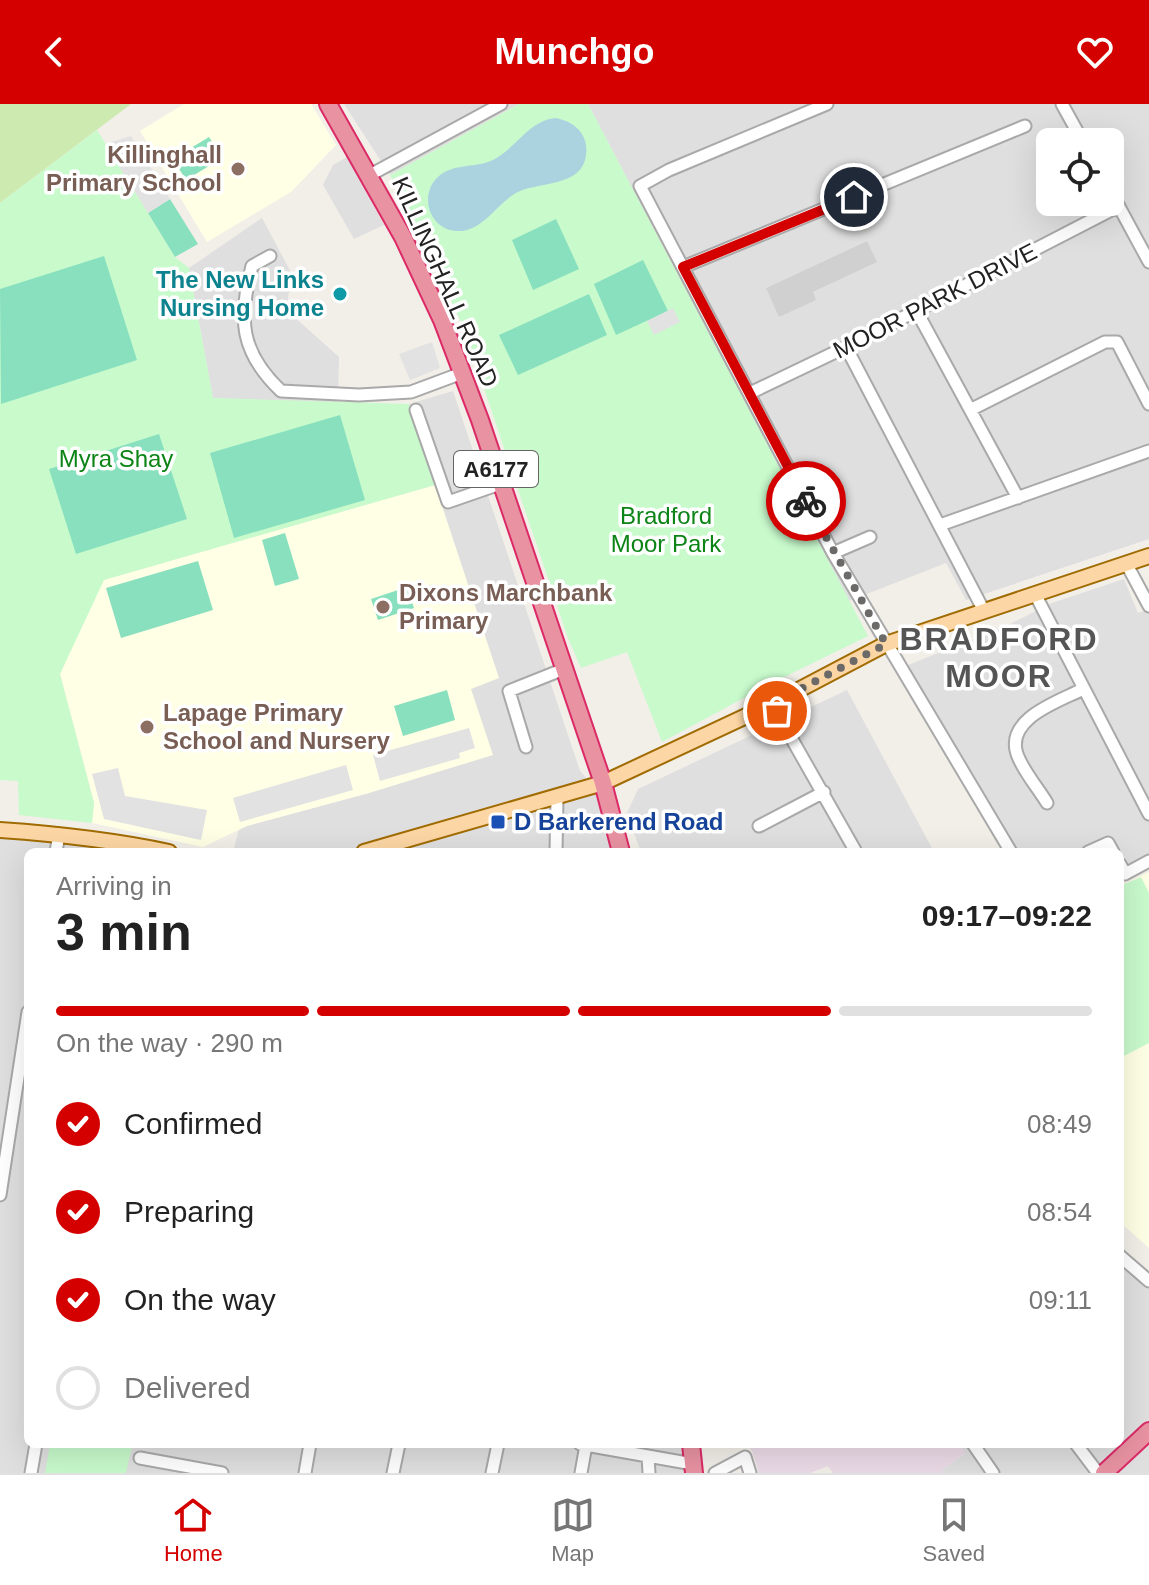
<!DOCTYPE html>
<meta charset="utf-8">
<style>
body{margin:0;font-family:Helvetica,sans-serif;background:#f6f6f6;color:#222;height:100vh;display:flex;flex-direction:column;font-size:30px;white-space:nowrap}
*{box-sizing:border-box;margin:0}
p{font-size:26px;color:#767676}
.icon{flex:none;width:44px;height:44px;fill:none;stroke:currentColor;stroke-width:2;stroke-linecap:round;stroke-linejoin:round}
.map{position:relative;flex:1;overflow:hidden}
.panel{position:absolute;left:24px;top:744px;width:1100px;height:600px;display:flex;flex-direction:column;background:#fff;border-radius:12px;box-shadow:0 8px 32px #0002}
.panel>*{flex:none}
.controls{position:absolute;left:1036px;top:24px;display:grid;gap:16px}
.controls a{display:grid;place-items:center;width:88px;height:88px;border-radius:12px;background:#fff;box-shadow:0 8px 32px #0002;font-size:40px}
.pin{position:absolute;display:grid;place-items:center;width:68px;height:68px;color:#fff;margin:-34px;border:4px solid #fff;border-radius:50%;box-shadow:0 2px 8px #0007}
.courier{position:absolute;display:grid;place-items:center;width:80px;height:80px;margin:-40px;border:6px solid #d40000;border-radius:50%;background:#fff;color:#222;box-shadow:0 2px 10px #0007}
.headline em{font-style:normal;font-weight:700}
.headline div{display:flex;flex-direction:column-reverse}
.headline{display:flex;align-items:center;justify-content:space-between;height:136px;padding:0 32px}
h1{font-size:52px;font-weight:700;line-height:60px}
.bar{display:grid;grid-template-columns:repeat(4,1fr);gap:12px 8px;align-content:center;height:96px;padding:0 32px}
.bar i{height:10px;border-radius:6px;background:#e0e0e0}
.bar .selected{background:#d40000}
.bar p{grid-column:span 4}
ol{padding:0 32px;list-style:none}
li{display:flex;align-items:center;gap:24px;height:88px}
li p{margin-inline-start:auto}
li .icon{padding:8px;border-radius:50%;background:#d40000;color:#fff;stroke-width:4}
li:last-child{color:#767676}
li i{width:44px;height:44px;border:4px solid #e0e0e0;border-radius:50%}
header{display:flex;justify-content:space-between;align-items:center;height:104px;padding:0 32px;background:#d40000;color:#fff;font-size:36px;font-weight:700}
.menu{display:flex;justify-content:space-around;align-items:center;height:112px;border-top:2px solid #e0e0e0;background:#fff;font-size:22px;color:#767676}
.menu a{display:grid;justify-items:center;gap:4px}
.menu .selected{color:#d40000}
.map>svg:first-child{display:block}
.residential{fill:#e0dfdf;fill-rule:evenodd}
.industrial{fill:#ebdbe8}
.education{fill:#ffffe5}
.religious{fill:#d0d0d0}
.grass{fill:#cdebb0}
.park{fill:#c8facc}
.pitch{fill:#88e0be}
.parking{fill:#e2e2e2}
.water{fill:#aad3df}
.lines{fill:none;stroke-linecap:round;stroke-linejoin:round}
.minor-casing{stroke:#a9a9a9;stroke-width:15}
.major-casing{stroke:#a06b00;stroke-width:18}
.highway-casing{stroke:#dc2a67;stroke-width:20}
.minor{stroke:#fff;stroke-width:11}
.major{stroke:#fcd6a4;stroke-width:14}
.highway{stroke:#e892a2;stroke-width:16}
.done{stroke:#6b6a68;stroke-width:8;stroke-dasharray:0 14.4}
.route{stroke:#d40000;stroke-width:10}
.education-dot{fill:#8d6e63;stroke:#fff;stroke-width:3}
.culture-dot{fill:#0f9aa8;stroke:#fff;stroke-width:3}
.transit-dot{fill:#1a4fb4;stroke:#fff;stroke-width:3}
.labels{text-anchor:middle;stroke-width:7;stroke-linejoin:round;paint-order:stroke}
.shield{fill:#fff;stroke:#646464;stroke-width:2}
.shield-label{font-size:22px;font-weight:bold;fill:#222}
.education-label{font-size:24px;font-weight:bold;fill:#785e54;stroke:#fff;text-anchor:start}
.culture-label{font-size:24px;font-weight:bold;fill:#0d838f;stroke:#fff;text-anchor:end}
.street-label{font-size:24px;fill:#222;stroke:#fff}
.park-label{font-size:24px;fill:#0c8416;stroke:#fff}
.transit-label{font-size:24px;font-weight:bold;fill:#164399;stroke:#fff;text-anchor:start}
.district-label{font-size:32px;font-weight:bold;letter-spacing:2px;fill:#555;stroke:#fff}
</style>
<header><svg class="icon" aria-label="back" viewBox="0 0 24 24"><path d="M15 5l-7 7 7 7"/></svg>Munchgo<svg class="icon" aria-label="heart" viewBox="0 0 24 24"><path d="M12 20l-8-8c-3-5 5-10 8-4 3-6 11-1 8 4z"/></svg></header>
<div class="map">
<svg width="1149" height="1369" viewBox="0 0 1149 1369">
<rect width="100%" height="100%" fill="#f2efe9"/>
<!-- residential -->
<path class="residential" d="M 344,0 L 519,0 L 390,71 Z
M 588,0 L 1149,0 L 1149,435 L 966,496 L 946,459 L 849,497 ZM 1050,38 L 1110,38 L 1110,98 L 1050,98 ZM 867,137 L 876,158 L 813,188 L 766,184 Z
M 347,53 L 384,121 L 354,135 L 323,81 L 333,61 Z
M 262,114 L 293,172 L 288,193 L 291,210 L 339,253 L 338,299 L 213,294 L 189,164 Z
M 453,287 L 580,667 L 607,698 L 621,748 L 233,748 L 239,725 L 247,722 L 369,689 L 471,584 L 498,574 L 409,300 Z
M 1124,475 L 1138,509 L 1149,505 L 1149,762 L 1124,776 L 1120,767 L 1120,748 L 1111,748 L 1105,736 L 1085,748 L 1017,748 L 908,561 L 1004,523 L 1052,499 Z
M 847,586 L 934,748 L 641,748 L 627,709 L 638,685 Z
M 0,726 L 169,748 L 28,748 L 28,1340 L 691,1340 L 694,1369 L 0,1369 Z
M 1120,1140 L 1149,1173 L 1149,1369 L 944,1369 L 942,1366 L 964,1350 L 959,1340 L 1120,1340 Z"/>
<!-- industrial -->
<path class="industrial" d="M 746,1340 L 959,1340 L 965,1349 L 942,1366 L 944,1369 L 833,1369 L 828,1362 L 810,1369 L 759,1369 L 752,1347 Z"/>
<!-- education -->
<path class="education" d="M 184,0 L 311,0 L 336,41 L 291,88 L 207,138 L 140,27 Z
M 435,381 L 499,574 L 471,585 L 493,651 L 369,689 L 247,722 L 203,743 L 92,719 L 94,698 L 60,570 L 103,476 Z
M 1149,768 L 1149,1144 L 1120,1118 L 1120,782 Z"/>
<!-- religious -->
<path class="religious" d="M 867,137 L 877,158 L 813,188 L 816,196 L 779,213 L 766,184 Z"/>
<!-- grass -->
<path class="grass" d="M 0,0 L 131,0 L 0,99 Z"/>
<!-- park -->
<path class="park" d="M 519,0 L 588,0 L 868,532 L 772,579 L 662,638 L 627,548 L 581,564 L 568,534 L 463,222 L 390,71 Z
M 97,26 L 175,153 L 189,164 L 213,294 L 409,300 L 435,381 L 104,476 L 60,570 L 94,699 L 92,719 L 19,711 L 18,677 L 0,676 L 0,99 Z
M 1141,773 L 1149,789 L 1149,939 L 1120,954 L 1120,782 Z
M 50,1340 L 131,1340 L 132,1342 L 126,1369 L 45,1369 Z"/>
<!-- pitch -->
<path class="pitch" d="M 209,33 L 222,54 L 186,76 L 173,55 Z
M 170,95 L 198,140 L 175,153 L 148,109 Z
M 556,115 L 579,165 L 533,186 L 512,136 Z
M 104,152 L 137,256 L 1,300 L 0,185 Z
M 643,156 L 668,207 L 616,231 L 594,180 Z
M 589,190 L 607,231 L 518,271 L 499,231 Z
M 340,311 L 365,396 L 234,434 L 210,349 Z
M 159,330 L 187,415 L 76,450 L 49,365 Z
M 285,429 L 299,475 L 275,482 L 262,436 Z
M 198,457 L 213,506 L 121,534 L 106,484 Z
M 407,483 L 414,504 L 378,516 L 371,495 Z
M 447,586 L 455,616 L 403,632 L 394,602 Z"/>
<!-- parking -->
<path class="parking" d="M 131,32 L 170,95 L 148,109 L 105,40 Z
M 673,204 L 680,218 L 654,231 L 647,217 Z
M 432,238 L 440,264 L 410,276 L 399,250 Z
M 469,624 L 475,644 L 459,649 L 460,654 L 380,677 L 373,651 Z
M 346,661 L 353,686 L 240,718 L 233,694 Z
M 118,664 L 125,692 L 207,706 L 201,736 L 104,715 L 92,670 Z"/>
<!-- water -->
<path class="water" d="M 555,14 C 574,17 589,30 586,51 C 582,84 538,77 516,89 C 496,100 482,129 456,127 C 429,125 418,90 439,72 C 452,61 469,63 485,59 C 513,51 525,18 555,14 Z"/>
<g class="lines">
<!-- minor casing -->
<g class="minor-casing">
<path id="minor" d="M 827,0 L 669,66 L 640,82 L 833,449 L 1011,748
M 1062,0 L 1083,38
M 370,71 L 501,0
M 1110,86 L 1149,158
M 270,152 L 252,162 C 238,215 240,248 281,287 L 359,291 L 411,288 L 462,269
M 683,163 L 1025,22
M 916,206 L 1018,394
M 846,243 L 984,507
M 750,289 L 846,243 L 1119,102
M 972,305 L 1105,238 L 1117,238 L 1149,300
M 416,306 L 448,398 L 500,380
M 940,421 L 1149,347
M 833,449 L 870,433
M 1126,459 L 1149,502
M 1035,490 L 1149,710
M 772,600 L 856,748
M 526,643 L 509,587 L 564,565
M 1047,699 C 1038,684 1023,667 1017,650 C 1005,614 1060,597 1083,585
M 759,722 L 824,688
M 56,748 L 59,730
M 556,748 L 557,694
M 1088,748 L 1108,739 L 1113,748
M 1120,760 L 1125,770 L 1149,757
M 0,1091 L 28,908
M 1120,1152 L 1149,1177
M 580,1340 L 693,1360
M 973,1340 L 993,1369
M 1076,1340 L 1098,1369
M 648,1352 L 649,1369
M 140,1354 L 222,1369
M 31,1369 L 36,1340
M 305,1369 L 310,1340
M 393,1369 L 399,1340
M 492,1369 L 498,1340
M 581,1369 L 586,1341
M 715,1369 L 745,1353 L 750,1369"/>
</g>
<!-- major casing -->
<g class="major-casing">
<path id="major" d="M 0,726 C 57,730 113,736 169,748
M 364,748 L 603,679 L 772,600 L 886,540 L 1149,452"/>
</g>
<!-- highway casing -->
<g class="highway-casing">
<path id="highway" d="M 328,0 L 403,133 L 442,216 L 480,316 L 603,679 L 621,748
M 691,1340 L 694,1369
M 1104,1369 L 1149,1327"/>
</g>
<!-- minor -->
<use href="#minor" class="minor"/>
<!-- major -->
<use href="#major" class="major"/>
<!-- highway -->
<use href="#highway" class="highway"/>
</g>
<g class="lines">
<!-- done -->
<path class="done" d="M 777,607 L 772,600 L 886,540 L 806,397"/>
<!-- route -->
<path class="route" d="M 806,397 L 683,163 L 854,93"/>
</g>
<!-- markers -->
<g class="education-dot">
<circle cx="238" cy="65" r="8"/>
<circle cx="383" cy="503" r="8"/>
<circle cx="147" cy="623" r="8"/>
</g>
<circle class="culture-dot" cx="340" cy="190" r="8"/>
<rect class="transit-dot" x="490" y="710" width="16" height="16" rx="4"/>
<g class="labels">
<!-- shield labels -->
<rect class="shield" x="454" y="347" width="84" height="36" rx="6"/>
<g class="shield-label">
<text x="496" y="373">A6177</text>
</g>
<!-- education labels -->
<g class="education-label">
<text x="222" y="59" text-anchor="end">Killinghall<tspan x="222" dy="28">Primary School</tspan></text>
<text x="399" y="497">Dixons Marchbank<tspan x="399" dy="28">Primary</tspan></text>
<text x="163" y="617">Lapage Primary<tspan x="163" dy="28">School and Nursery</tspan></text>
</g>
<!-- culture labels -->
<g class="culture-label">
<text x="324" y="184">The New Links<tspan x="324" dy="28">Nursing Home</tspan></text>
</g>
<!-- street labels -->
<g class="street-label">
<text transform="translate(445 178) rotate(66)" y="8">KILLINGHALL ROAD</text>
<text transform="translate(935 197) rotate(-27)" y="8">MOOR PARK DRIVE</text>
</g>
<!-- park labels -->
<g class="park-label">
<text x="116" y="363">Myra Shay</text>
<text x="666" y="420">Bradford<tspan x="666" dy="28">Moor Park</tspan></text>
</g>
<!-- transit labels -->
<g class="transit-label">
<text x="514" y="726">D Barkerend Road</text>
</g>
<!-- district labels -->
<g class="district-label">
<text x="999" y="546">BRADFORD<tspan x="999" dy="37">MOOR</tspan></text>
</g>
</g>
</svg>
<div class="controls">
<a><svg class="icon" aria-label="locate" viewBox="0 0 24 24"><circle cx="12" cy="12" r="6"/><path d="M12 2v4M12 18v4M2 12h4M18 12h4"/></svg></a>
</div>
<div class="pin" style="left:777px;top:607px;background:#ea580c"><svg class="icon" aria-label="bag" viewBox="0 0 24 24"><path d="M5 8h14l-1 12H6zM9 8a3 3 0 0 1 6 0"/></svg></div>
<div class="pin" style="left:854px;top:93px;background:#1f2937"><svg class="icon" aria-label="home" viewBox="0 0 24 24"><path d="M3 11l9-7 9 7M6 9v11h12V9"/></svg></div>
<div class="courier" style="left:806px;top:397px"><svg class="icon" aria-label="bike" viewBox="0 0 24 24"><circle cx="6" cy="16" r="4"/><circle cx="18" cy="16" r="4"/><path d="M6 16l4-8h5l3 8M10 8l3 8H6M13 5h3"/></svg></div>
<section class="panel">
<div class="headline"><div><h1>3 min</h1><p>Arriving in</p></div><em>09:17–09:22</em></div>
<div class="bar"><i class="selected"></i><i class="selected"></i><i class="selected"></i><i></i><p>On the way · 290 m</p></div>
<ol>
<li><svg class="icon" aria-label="check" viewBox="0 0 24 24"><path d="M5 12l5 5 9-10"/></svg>Confirmed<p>08:49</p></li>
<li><svg class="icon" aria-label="check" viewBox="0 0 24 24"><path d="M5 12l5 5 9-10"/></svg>Preparing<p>08:54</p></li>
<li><svg class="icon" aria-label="check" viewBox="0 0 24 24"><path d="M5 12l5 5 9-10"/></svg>On the way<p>09:11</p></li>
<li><i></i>Delivered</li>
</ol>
</section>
</div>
<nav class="menu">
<a class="selected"><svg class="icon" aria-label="home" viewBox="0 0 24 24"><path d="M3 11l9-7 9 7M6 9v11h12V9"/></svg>Home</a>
<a><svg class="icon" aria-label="map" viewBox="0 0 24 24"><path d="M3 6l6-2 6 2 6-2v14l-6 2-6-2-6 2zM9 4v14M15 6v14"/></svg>Map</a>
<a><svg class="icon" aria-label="saved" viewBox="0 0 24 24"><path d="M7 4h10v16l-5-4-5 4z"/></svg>Saved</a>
</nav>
